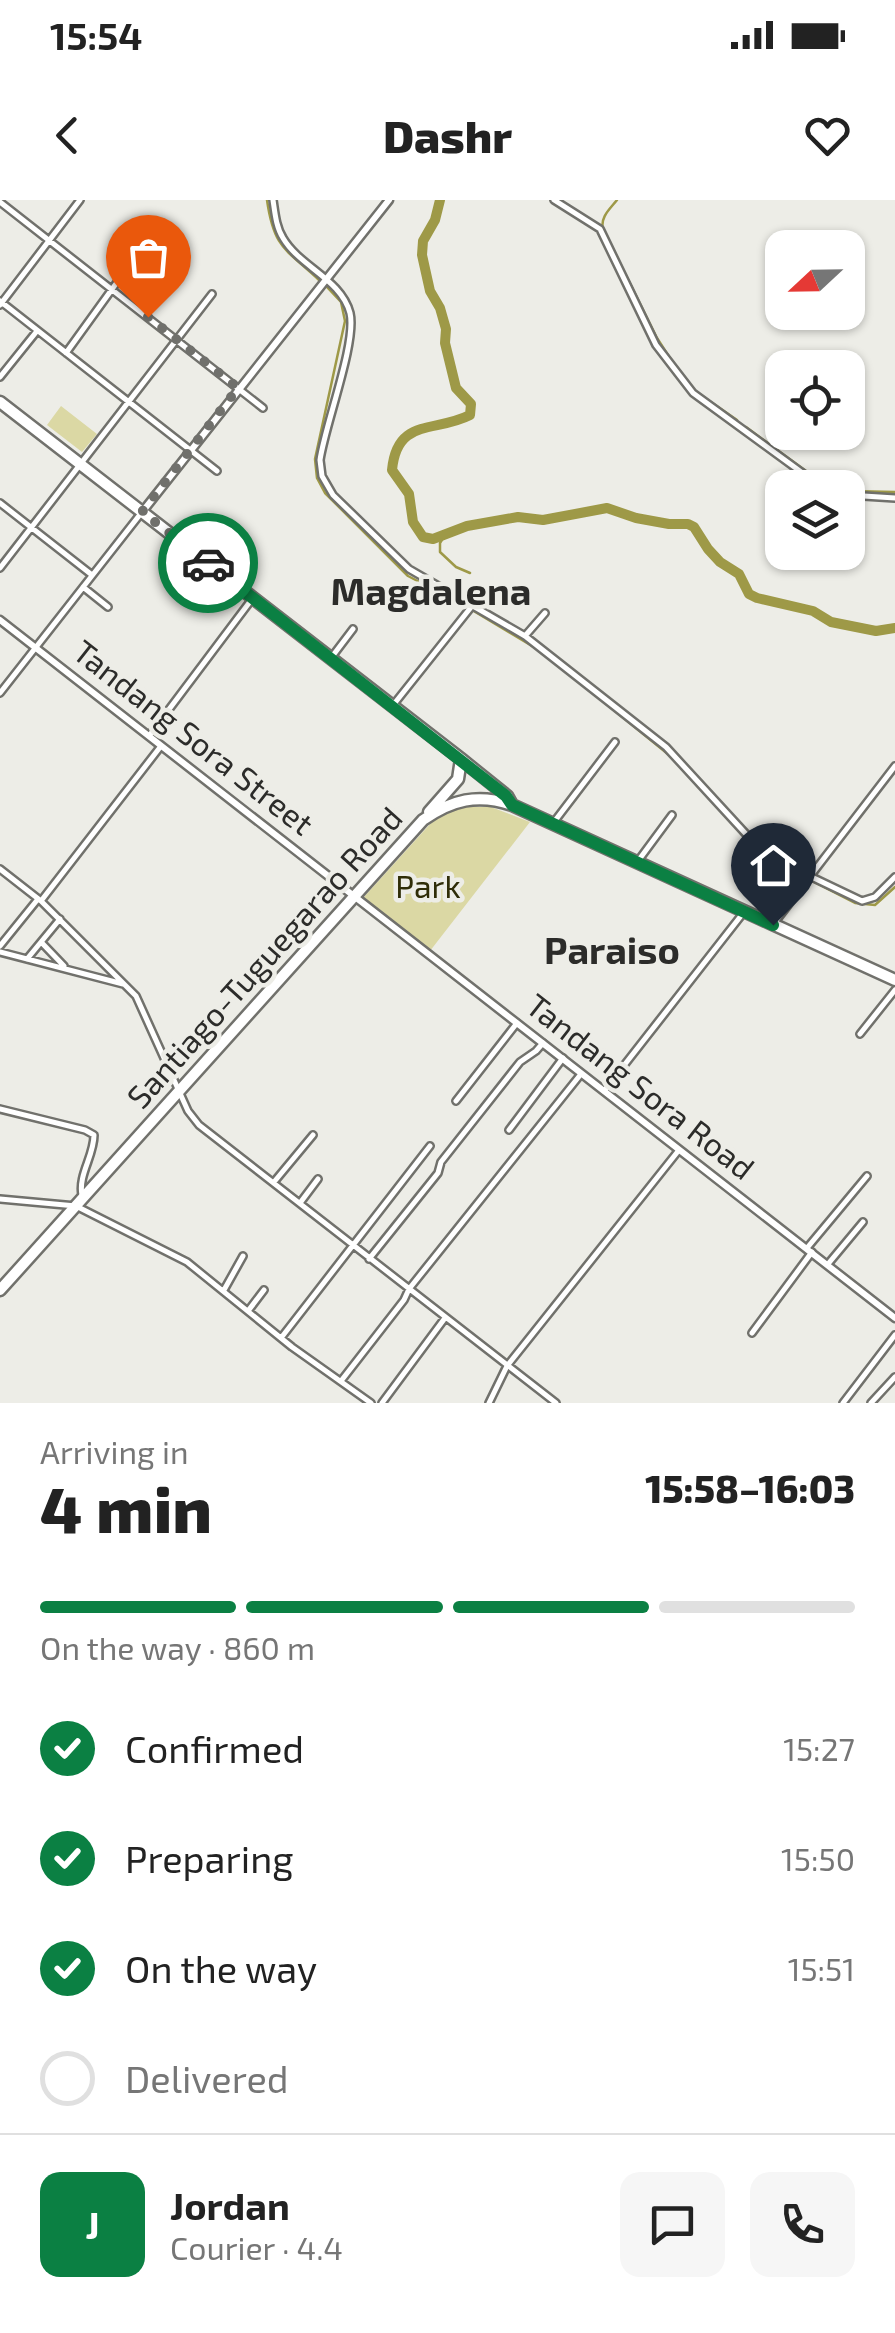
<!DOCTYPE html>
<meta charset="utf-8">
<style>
body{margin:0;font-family:"Exo 2",sans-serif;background:#f6f6f6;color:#222;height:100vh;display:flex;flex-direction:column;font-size:38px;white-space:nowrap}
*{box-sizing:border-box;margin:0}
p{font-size:32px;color:#767676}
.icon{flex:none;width:55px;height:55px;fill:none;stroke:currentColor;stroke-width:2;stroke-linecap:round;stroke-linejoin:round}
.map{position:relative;height:1203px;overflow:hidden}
.sheet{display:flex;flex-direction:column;background:#fff;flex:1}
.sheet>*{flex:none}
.needle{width:65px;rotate:248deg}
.tools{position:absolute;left:765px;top:30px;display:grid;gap:20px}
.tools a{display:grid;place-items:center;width:100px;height:100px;border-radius:20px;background:#fff;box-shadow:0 2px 8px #0004;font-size:50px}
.pin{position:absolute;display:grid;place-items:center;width:85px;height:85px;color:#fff;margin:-102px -42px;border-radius:50% 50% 50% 0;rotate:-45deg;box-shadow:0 0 10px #0007}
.pin .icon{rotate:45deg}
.courier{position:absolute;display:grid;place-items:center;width:100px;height:100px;margin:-50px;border:8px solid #0b8043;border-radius:50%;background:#fff;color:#222;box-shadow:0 2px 12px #0007}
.head em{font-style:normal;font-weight:800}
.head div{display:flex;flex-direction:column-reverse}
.head{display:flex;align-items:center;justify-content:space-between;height:170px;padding:0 40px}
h1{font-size:65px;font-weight:800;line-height:75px}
.bar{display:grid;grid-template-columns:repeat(4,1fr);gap:15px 10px;align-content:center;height:120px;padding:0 40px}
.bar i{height:12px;border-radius:8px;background:#e0e0e0}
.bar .current{background:#0b8043}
.bar p{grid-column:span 4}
.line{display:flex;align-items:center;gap:25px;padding:0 40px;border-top:2px solid #e0e0e0}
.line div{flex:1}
.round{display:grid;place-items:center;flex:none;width:105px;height:105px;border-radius:20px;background:#f6f6f6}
ol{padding:0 40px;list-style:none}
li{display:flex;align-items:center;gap:30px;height:110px}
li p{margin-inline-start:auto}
li .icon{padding:10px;border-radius:50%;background:#0b8043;color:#fff;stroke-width:4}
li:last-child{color:#767676}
li i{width:55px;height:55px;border:5px solid #e0e0e0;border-radius:50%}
.status{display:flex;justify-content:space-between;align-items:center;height:70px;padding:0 50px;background:#fff;direction:ltr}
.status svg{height:28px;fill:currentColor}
header{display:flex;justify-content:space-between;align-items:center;height:130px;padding:0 40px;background:#fff;font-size:45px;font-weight:800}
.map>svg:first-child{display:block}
.green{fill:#dbd8a4}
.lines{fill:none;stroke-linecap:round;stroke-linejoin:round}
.stream{stroke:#9e9947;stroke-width:2.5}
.river{stroke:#9e9947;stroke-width:10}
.street-casing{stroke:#71716c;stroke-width:10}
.secondary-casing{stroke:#71716c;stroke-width:11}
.highway-casing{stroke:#71716c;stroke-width:15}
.street{stroke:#fff;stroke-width:5}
.secondary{stroke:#fff;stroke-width:6}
.highway{stroke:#fff;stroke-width:10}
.done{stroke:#70706c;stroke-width:10;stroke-dasharray:0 18}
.route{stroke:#0b8043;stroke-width:12}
.labels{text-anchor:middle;stroke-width:9;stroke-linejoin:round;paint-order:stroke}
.street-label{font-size:32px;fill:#2c2c2a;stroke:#edede7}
.park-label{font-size:32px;fill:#2f2d08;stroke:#edede7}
.quarter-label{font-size:38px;font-weight:bold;fill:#2c2c2a;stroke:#edede7}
</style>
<div class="status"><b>15:54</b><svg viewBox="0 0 49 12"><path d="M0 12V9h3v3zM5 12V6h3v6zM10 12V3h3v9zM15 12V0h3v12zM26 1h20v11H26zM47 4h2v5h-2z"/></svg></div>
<header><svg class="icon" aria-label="back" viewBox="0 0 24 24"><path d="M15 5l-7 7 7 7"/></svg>Dashr<svg class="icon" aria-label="heart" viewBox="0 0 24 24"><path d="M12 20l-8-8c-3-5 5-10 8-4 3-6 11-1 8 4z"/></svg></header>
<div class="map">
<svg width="895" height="1203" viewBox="0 0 895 1203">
<rect width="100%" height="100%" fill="#edede7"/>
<!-- green -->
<path class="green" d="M 61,206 L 97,234 L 82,252 L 47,225 Z
M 464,607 L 491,607 L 530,622 L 430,751 L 363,698 L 431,623 L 446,613 Z"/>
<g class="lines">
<!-- stream -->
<path class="stream" d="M 267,0 C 274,49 286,49 319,80
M 617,0 C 610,9 600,17 603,29 L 657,138 L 675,166
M 326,86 L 341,102 L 345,121 L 315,259 L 317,278 L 325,293 L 408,376 L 467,407
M 695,191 L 737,220
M 746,227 L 821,282 L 832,288
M 848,291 L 895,292
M 445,335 L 440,343 L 440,352 L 456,367 L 470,373
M 472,410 L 542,452
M 583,485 L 674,559
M 683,569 L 694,581
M 700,587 L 755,649 L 803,676
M 812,681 L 855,703 L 875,705 L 895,687"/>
<!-- river -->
<path class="river" d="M 440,0 L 435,20 L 423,41 L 422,55 L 430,91 L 440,108 L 446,129 L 445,143 L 456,188 L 471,204 L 470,215 C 435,233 397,217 392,270 L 409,294 L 413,322 L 423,337 L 433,339 L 467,326 L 518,317 L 543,320 L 607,308 L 636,318 L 669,324 L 688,324 L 694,327 L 708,349 L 720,362 L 739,374 L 749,394 L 757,398 L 813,411 L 831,422 L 876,431 L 895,428"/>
<!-- street casing -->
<g class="street-casing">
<path id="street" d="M 273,0 C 275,13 276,27 283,38 C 300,67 341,79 350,113 C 357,142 325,225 320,260 L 322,276 L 333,295 L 409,369 L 525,436 L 666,547 L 757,646 L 797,670 L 862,701 L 875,697 L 895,677
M 554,0 L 600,29 L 656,145 L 693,193 L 823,288
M 0,2 L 263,208
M 0,101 L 217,271
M 0,105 L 80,0
M 66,153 L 154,31
M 0,177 L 37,131
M 848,295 L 895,298
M 0,303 L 92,375
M 0,368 L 212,94
M 83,387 L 108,407
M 525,436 L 545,413
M 331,458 L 353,429
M 0,493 L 142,312
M 394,504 L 472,406
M 149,536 L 252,399
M 554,622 L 615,542
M 638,661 L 672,615
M 0,669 L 41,701 L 136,796 L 188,911 L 199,925 L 556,1203
M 41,701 L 161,546
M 775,722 L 895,566
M 42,743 L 64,766
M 0,746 L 38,699
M 0,752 L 123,784
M 27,759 L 60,719
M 860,834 L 895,790
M 604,891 L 744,712
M 456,901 L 517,823
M 0,909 L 85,930 L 94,935 C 94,956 78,975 82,995
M 509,930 L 563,858
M 274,982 L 313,935
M 0,999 L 76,1006 L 187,1062 L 292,1147 L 371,1203
M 300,1003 L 318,979
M 807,1048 L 867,976
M 369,1059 L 438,973 L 441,962 L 520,862 L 536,851 L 543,843
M 828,1064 L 863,1022
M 224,1090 L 243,1056
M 248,1111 L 264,1090
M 752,1133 L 812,1052
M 281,1138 L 430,946
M 341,1181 L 404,1100 L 409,1089 L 581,874
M 382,1203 L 445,1118
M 489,1203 L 507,1166 L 679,950
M 843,1203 L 895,1135
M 871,1203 L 895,1177"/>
</g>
<!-- secondary casing -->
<g class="secondary-casing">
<path id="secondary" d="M 143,311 L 389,0
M 0,420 L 895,1118"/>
</g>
<!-- highway casing -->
<g class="highway-casing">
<path id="highway" d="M 0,202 L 461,559 L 507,596 L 512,605
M 429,612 L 458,579 L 461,559
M 0,1090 L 423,620 C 451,600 478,593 512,605 L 895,780"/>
</g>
<!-- street -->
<use href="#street" class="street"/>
<!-- secondary -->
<use href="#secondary" class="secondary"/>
<!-- highway -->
<use href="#highway" class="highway"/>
</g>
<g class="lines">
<!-- done -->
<path class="done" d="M 148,117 L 238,188 L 142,312 L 208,363"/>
<!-- route -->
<path class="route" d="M 208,363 L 506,596 L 512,605 L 773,725"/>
</g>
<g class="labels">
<!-- street labels -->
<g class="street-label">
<text transform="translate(193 538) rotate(38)" y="11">Tandang Sora Street</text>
<text transform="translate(265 758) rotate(-48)" y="11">Santiago-Tuguegarao Road</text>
<text transform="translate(640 887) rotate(38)" y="11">Tandang Sora Road</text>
</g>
<!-- park labels -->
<g class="park-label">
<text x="428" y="698">Park</text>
</g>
<!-- quarter labels -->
<g class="quarter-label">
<text x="431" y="405">Magdalena</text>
<text x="612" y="764">Paraiso</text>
</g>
</g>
</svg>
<div class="tools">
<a><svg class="needle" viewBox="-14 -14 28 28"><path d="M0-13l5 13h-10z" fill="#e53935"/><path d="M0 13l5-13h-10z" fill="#767676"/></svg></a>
<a><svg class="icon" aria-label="locate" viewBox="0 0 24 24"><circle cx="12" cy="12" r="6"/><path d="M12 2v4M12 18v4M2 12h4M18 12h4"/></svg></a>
<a><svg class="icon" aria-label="layers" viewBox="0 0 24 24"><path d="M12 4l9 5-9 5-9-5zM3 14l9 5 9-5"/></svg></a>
</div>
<div class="pin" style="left:148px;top:117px;background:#ea580c"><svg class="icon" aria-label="bag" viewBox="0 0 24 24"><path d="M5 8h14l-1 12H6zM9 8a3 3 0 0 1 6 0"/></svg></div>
<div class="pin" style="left:773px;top:725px;background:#1f2937"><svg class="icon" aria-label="home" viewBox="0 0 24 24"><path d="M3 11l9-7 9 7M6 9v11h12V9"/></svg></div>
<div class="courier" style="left:208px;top:363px"><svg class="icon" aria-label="car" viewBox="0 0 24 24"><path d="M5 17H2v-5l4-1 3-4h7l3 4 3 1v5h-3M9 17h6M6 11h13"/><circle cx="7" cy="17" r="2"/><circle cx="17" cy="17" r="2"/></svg></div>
</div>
<section class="sheet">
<div class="head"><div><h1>4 min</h1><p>Arriving in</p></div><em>15:58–16:03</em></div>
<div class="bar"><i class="current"></i><i class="current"></i><i class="current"></i><i></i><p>On the way · 860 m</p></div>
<ol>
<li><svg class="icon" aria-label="check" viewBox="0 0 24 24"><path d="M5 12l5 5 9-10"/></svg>Confirmed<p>15:27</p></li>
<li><svg class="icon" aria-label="check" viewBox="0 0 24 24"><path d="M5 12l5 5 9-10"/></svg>Preparing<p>15:50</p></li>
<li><svg class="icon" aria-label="check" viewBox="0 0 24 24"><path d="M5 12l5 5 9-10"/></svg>On the way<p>15:51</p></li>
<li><i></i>Delivered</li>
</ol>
<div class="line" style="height:180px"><b class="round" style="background:#0b8043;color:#fff">J</b><div><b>Jordan</b><p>Courier · 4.4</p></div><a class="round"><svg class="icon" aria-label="chat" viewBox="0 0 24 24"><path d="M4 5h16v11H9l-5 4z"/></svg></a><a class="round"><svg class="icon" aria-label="phone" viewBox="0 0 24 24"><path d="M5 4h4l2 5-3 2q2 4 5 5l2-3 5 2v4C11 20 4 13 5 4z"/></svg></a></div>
</section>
